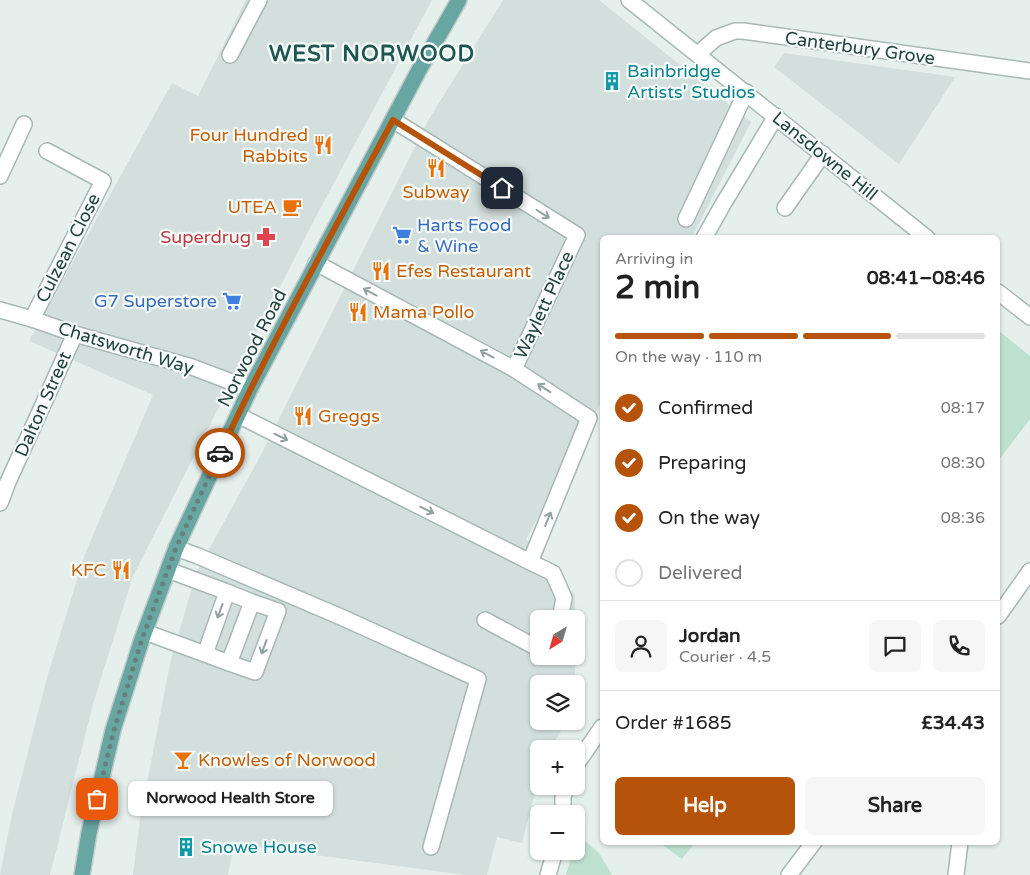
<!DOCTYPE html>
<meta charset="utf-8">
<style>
body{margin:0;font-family:"Varela Round",sans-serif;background:#f6f6f6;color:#222;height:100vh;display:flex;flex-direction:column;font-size:19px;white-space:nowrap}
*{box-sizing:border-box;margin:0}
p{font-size:16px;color:#767676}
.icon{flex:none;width:28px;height:28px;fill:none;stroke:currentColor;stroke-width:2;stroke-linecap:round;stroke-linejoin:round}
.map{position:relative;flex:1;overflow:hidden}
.sheet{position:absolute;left:600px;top:235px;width:400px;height:610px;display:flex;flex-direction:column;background:#fff;border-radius:8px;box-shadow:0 1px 4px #0004}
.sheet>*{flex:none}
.needle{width:32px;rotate:217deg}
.controls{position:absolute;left:530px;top:610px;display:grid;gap:10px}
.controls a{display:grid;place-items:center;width:55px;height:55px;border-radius:8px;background:#fff;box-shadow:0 1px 4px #0004;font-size:25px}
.pin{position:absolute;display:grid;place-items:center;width:42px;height:42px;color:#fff;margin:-21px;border-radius:10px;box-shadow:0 2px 8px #0006}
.courier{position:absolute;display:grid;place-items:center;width:50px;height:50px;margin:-25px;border:4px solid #b45309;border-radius:50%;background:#fff;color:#222;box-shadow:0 1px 6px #0007}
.bubble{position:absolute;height:35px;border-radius:8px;background:#fff;box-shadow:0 1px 4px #0004;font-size:16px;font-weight:700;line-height:35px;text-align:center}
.summary em{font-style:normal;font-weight:700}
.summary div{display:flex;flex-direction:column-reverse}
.summary{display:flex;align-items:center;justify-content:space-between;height:85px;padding:0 15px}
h1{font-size:32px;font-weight:700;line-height:38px}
.bar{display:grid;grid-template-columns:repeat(4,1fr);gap:8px 5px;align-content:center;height:60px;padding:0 15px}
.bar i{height:6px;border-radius:4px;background:#e0e0e0}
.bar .on{background:#b45309}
.bar p{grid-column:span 4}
.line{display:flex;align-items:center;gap:12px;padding:0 15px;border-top:1px solid #e0e0e0}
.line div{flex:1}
.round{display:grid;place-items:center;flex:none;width:52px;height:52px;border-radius:8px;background:#f6f6f6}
ol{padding:0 15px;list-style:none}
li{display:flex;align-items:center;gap:15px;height:55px}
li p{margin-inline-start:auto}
li .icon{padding:5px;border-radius:50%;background:#b45309;color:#fff;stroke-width:4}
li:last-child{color:#767676}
li i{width:28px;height:28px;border:2px solid #e0e0e0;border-radius:50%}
.action{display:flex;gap:10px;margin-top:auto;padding:10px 15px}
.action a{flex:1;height:58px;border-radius:8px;background:#b45309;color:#fff;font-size:20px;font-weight:700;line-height:58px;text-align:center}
.action a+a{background:#f6f6f6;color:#222}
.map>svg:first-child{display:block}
.built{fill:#d3dfdc}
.green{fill:#bee0ce}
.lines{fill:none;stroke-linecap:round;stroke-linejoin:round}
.service-casing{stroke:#a7b8b5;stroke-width:18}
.minor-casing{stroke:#a7b8b5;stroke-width:18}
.primary-casing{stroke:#c1caca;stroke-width:18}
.service{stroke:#fff;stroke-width:15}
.minor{stroke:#fff;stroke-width:15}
.primary{stroke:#68a6a2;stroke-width:15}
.oneway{stroke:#91a0a0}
.done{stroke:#677f7c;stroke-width:5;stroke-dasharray:0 9}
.route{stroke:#b45309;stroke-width:6}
.labels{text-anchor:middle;stroke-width:4.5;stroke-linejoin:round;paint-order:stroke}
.street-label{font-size:18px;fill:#234240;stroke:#f6fbf9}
.culture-label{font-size:18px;fill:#0d838f;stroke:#f6fbf9;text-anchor:start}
.food-label{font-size:18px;fill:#c56008;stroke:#f6fbf9;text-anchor:start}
.shop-label{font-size:18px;fill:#366cbe;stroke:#f6fbf9;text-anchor:start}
.health-label{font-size:18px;fill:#be3a42;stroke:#f6fbf9;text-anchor:end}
.district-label{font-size:22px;font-weight:bold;letter-spacing:1px;fill:#1e5652;stroke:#f6fbf9}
</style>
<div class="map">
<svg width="1030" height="875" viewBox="0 0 1030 875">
<rect width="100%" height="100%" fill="#e5efec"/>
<!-- built -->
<path class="built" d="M 246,0 L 432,0 L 312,224 L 133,576 L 93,704 L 50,875 L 0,875 L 12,814 L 48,674 L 85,554 L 153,395 L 29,341 L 172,83 L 198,96 Z
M 503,0 L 599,0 L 751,122 L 692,237 L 602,238 L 602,401 L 526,539 L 575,595 L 575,619 L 539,619 L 539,656 L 575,656 L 575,684 L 539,684 L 539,721 L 566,721 L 551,749 L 539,749 L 539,776 L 522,843 L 497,837 L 487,875 L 465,875 L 234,844 L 228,875 L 133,875 L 140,819 L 171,659 L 197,571 L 262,453 L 429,119 Z
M 784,53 L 955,77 L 899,164 L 774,67 Z"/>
<!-- green -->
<path class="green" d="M 999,331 L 1030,356 L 1030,419 L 998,461 L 998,333 Z
M 577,834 L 599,853 L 612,875 L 566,875 L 573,851 L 576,851 Z
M 660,843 L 660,842 L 695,843 L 682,859 Z"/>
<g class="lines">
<!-- service casing -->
<g class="service-casing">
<path id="service" d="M 230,55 L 259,0
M 785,208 L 823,154
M 686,219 L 746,92
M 704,238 L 722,206 L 776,116
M 32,319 L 103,181 L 47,151
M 238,415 L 530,562 L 589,418 L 514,369
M 176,548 L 198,556 L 341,617 L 478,679 L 431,847
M 530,562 L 553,573 L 564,598 L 560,619
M 998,616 L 1001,612 L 1030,571
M 485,620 L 539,649
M 145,632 L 205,654 L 227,592 L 168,570
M 205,654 L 229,663 L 252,602 L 227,592
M 229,663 L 255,672 L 278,611 L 252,602
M 576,765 L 602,727
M 563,814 L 563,797 L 567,786
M 548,875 L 555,851
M 789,875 L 814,842
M 956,875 L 960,842"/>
</g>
<!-- minor casing -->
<g class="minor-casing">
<path id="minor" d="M 629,0 L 927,238
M 698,54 L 716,38 L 735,31 L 743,31 L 1030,71
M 0,176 L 24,124
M 316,263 L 514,369 L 577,235 L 393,120
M 998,292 L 1030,317
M 0,310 L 32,319 L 75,334 L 192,367 L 250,389
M 0,503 L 8,482 L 75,334"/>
</g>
<!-- primary casing -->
<g class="primary-casing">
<path id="primary" d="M 82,875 L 89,833 L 113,730 L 142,639 L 176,548 L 250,389 L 419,70 L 459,0"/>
</g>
<!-- service -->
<use href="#service" class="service"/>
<!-- minor -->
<use href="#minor" class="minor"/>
<!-- primary -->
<use href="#primary" class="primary"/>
</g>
<!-- one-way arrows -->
<defs><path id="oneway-shaft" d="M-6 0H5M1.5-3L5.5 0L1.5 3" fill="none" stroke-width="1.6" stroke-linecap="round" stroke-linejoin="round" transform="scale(1.25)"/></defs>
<g class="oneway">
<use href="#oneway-shaft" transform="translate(543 214) rotate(32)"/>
<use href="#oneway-shaft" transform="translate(370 292) rotate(-152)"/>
<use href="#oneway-shaft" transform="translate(487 354) rotate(-152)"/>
<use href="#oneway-shaft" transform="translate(544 388) rotate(-147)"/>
<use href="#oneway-shaft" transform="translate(281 437) rotate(26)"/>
<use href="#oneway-shaft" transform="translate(427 510) rotate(26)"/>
<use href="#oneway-shaft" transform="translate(548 519) rotate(-68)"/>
<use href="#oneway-shaft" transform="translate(220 611) rotate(110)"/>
<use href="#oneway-shaft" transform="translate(264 647) rotate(110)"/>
</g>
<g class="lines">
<!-- done -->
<path class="done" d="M 97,799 L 114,730 L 142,639 L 176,548 L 220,453"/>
<!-- route -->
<path class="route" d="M 220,453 C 273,339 334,230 393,120 L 502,188"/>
</g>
<!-- icons -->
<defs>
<g id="building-bare" transform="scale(1.5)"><path d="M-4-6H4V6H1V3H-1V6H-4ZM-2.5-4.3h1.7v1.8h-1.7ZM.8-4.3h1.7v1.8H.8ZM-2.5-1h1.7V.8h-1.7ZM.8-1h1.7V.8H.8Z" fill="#0f9aa8" stroke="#f6fbf9" stroke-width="2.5" paint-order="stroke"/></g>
<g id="restaurant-bare" transform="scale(1.5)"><path d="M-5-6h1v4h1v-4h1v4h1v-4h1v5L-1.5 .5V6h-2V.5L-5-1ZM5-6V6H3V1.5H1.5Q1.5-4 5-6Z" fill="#e8710a" stroke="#f6fbf9" stroke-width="2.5" paint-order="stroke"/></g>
<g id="cafe-bare" transform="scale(1.5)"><path d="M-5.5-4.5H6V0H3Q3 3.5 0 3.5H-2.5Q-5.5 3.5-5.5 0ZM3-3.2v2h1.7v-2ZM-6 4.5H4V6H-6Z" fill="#e8710a" stroke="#f6fbf9" stroke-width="2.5" paint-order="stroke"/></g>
<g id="supermarket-bare" transform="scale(1.5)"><path d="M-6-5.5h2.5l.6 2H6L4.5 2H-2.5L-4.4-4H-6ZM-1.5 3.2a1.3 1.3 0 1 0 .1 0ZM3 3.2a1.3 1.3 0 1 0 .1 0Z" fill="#3f7fe0" stroke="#f6fbf9" stroke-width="2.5" paint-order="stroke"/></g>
<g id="pharmacy-bare" transform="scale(1.5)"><path d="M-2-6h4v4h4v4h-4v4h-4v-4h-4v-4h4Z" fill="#e0444e" stroke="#f6fbf9" stroke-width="2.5" paint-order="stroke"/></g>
<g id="bar-bare" transform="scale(1.5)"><path d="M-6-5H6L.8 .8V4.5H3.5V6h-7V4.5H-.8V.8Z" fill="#e8710a" stroke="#f6fbf9" stroke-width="2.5" paint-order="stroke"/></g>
</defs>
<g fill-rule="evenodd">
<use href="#building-bare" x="612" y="81"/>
<use href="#restaurant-bare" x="323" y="145"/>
<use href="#restaurant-bare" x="436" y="168"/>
<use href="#cafe-bare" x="292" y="207"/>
<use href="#supermarket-bare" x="402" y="235"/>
<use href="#pharmacy-bare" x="266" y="237"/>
<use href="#restaurant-bare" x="381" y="271"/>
<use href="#supermarket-bare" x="232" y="301"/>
<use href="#restaurant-bare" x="358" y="312"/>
<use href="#restaurant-bare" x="303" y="416"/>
<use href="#restaurant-bare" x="121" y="570"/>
<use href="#bar-bare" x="183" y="760"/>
<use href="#building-bare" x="186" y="847"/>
</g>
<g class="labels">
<!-- street labels -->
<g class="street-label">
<text transform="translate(860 48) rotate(8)" y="6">Canterbury Grove</text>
<text transform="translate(825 156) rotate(39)" y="6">Lansdowne Hill</text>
<text transform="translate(68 248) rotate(-63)" y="6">Culzean Close</text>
<text transform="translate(544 305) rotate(-65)" y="6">Waylett Place</text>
<text transform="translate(126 348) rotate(17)" y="6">Chatsworth Way</text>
<text transform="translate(252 348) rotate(-63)" y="6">Norwood Road</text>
<text transform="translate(43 404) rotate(-66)" y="6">Dalton Street</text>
</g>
<!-- culture labels -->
<g class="culture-label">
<text x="627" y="77">Bainbridge<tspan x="627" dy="21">Artists' Studios</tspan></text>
<text x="201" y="853">Snowe House</text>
</g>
<!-- food labels -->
<g class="food-label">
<text x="308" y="141" text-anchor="end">Four Hundred<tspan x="308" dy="21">Rabbits</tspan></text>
<text x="436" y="198" text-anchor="middle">Subway</text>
<text x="277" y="213" text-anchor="end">UTEA</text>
<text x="396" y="277">Efes Restaurant</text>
<text x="373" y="318">Mama Pollo</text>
<text x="318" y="422">Greggs</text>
<text x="106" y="576" text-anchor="end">KFC</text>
<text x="198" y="766">Knowles of Norwood</text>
</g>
<!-- shop labels -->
<g class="shop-label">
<text x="417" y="231">Harts Food<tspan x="417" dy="21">&amp; Wine</tspan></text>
<text x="217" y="307" text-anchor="end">G7 Superstore</text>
</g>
<!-- health labels -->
<g class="health-label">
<text x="251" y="243">Superdrug</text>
</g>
<!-- district labels -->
<g class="district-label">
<text x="372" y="61">WEST NORWOOD</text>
</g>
</g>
</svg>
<div class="controls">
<a><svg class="needle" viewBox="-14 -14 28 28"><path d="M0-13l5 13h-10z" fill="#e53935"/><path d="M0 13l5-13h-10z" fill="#767676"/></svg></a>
<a><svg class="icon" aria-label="layers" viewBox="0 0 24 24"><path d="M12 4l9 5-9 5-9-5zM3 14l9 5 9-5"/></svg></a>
<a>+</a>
<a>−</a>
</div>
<div class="pin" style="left:97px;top:799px;background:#ea580c"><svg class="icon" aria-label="bag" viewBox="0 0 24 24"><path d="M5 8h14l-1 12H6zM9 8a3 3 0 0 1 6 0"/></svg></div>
<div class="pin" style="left:502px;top:188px;background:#1f2937"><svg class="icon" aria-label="home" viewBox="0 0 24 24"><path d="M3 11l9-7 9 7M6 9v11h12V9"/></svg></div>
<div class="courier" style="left:220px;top:453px"><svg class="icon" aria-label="car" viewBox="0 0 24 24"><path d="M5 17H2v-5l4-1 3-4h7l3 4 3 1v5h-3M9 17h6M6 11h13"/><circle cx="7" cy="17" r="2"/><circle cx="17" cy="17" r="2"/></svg></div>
<div class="bubble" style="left:128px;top:781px;width:205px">Norwood Health Store</div>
<section class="sheet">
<div class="summary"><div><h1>2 min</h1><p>Arriving in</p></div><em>08:41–08:46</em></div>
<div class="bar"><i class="on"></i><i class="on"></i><i class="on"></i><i></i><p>On the way · 110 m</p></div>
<ol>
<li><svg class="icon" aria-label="check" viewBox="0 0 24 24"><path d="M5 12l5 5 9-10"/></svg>Confirmed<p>08:17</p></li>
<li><svg class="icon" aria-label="check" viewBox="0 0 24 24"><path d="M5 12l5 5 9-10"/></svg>Preparing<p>08:30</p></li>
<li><svg class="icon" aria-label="check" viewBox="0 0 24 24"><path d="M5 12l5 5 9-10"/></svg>On the way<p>08:36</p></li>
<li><i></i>Delivered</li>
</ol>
<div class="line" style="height:90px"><a class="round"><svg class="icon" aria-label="person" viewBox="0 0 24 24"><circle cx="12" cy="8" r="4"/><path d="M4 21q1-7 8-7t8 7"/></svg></a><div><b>Jordan</b><p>Courier · 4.5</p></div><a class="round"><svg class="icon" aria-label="chat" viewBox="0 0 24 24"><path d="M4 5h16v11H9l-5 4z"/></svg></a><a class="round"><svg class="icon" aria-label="phone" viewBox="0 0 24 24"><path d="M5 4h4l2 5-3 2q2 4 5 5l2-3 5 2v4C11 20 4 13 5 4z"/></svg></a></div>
<div class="line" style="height:65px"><div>Order #1685</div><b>£34.43</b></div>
<div class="action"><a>Help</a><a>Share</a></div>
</section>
</div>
